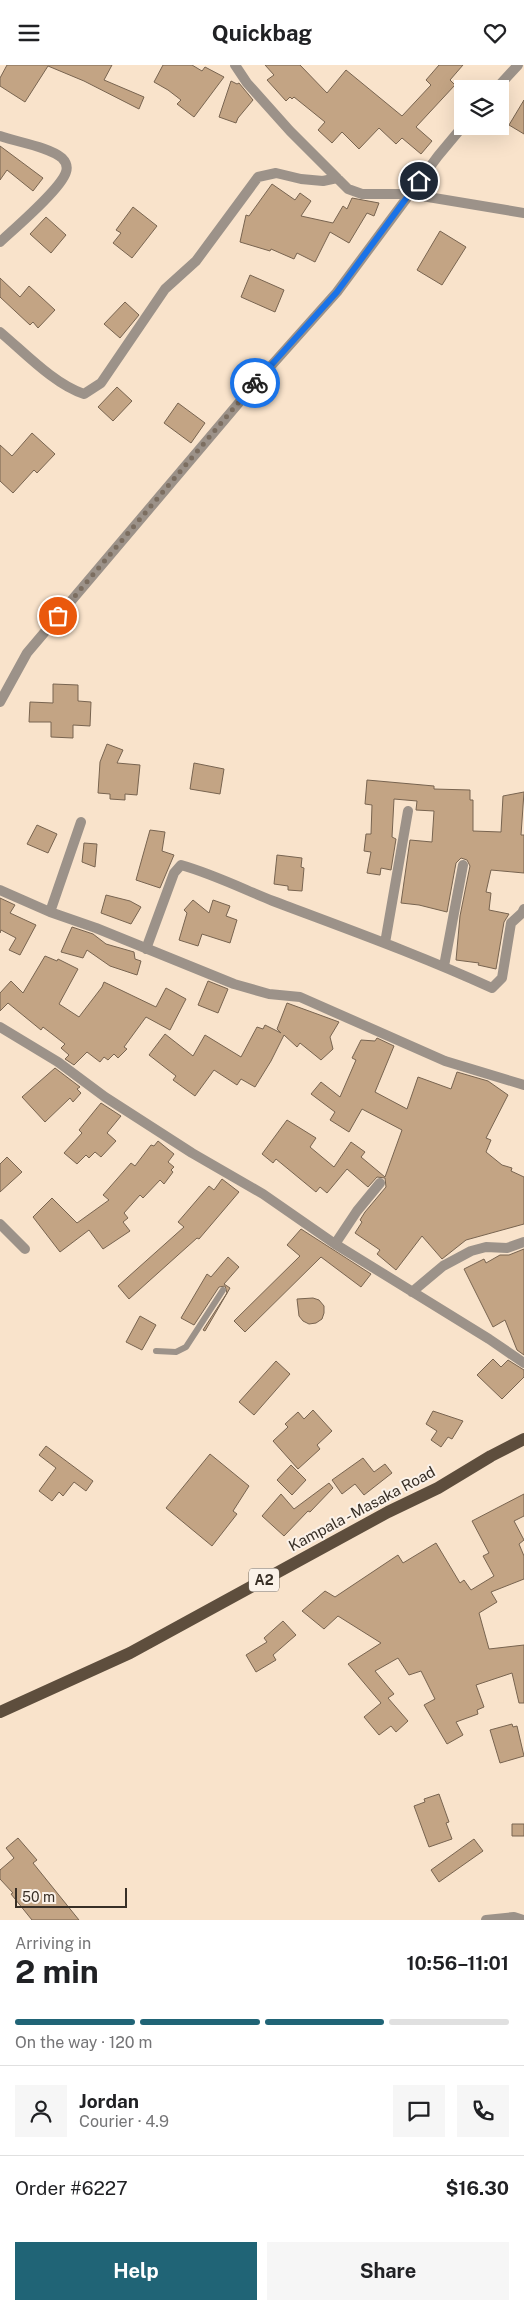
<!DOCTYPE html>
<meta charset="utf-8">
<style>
body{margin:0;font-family:"Public Sans",sans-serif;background:#f6f6f6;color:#202124;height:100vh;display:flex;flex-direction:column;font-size:19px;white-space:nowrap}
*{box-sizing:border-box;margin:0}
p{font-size:16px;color:#757577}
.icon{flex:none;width:28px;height:28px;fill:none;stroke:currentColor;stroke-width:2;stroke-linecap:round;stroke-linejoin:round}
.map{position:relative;height:1855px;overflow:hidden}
.side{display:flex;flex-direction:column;background:#fff;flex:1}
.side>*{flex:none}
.fabs{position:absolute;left:454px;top:15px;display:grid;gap:10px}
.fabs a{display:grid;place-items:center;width:55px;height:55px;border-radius:0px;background:#fff;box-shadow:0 5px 20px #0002;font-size:25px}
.scale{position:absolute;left:15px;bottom:12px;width:112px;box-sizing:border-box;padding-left:5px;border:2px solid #382f26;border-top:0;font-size:14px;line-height:18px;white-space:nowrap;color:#382f26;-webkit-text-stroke:4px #fbf2e9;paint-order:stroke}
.pin{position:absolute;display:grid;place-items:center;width:42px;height:42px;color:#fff;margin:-21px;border:2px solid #fff;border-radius:50%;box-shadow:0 1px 5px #0007}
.courier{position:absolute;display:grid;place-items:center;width:50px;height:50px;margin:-25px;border:4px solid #1a73e8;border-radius:50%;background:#fff;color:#222;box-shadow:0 1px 6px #0007}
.headline em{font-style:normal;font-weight:700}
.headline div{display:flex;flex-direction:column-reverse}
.headline{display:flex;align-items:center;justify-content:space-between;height:85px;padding:0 15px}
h1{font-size:32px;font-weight:700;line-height:38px}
.bar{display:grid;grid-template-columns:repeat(4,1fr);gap:8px 5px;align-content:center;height:60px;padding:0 15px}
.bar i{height:6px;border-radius:4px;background:#e0e0e0}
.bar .active{background:#206476}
.bar p{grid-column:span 4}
.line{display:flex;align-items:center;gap:12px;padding:0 15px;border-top:1px solid #e0e0e0}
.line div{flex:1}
.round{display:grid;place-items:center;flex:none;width:52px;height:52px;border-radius:0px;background:#f6f6f6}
.button{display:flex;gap:10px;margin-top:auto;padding:10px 15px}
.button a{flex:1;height:58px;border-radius:0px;background:#206476;color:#fff;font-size:20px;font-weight:700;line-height:58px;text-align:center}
.button a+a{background:#f6f6f6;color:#202124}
header{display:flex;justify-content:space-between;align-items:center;height:65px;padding:0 15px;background:#fff;font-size:22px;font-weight:700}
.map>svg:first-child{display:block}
.building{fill:#c3a484;stroke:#786450}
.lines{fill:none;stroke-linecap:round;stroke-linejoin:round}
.lane{stroke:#9c9289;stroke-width:6}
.street{stroke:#9c9289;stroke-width:10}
.primary{stroke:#5e4e3d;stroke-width:12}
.done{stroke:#7c6e60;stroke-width:5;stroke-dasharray:0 9}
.route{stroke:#1a73e8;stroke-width:6}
.labels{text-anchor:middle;stroke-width:4;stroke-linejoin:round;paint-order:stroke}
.shield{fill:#fbf2e9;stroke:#726a60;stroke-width:1}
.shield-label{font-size:14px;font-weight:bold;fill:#382f26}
.street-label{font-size:15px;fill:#382f26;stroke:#fbf2e9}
</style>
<header><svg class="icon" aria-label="menu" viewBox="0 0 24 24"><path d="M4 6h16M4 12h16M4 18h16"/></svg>Quickbag<svg class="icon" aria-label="heart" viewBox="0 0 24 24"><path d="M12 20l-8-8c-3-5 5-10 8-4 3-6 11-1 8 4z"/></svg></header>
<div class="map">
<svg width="524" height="1855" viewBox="0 0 524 1855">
<rect width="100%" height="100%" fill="#f9e3cb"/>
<!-- building -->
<path class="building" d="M 7,0 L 112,0 L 104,15 L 144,32 L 139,44 L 84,16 L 48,1 L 25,37 L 0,21 L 0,13 Z
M 163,0 L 192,0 L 202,6 L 205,2 L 224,12 L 194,52 L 177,39 L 181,35 L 168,25 L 154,17 Z
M 265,0 L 300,0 L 327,28 L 346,5 L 402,51 L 431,20 L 426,15 L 439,0 L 463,0 L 450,15 L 455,20 L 416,62 L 432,76 L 421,89 L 402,73 L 396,79 L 379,63 L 359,84 L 342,67 L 332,78 L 318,65 L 325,57 L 294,32 L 292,34 L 290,32 L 286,36 L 267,15 L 274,10 Z
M 231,16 L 237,19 L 239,18 L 253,35 L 238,53 L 236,58 L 219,52 Z
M 524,35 L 524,69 L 509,60 Z
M 0,81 L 43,113 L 33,126 L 7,105 L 0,115 Z
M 272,119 L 295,135 L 300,128 L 311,136 L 301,151 L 333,158 L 343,141 L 347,144 L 352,133 L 379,138 L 374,151 L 367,148 L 349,178 L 330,167 L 315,197 L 297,188 L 294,194 L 271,184 L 270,186 L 240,177 L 246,150 L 249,151 Z
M 133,142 L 157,161 L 132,193 L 113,178 L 121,168 L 116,165 Z
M 46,152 L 66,170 L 51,188 L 30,169 Z
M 440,166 L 466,182 L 442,220 L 417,205 Z
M 250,210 L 284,225 L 275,247 L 241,232 Z
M 0,213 L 20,232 L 29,221 L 55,245 L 38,263 L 33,257 L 30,260 L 0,232 Z
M 125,237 L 139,250 L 120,273 L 104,259 Z
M 117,322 L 132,336 L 113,356 L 98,342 Z
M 178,338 L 205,358 L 191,378 L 164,358 Z
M 32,368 L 55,389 L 37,408 L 34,405 L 13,428 L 0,416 L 0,380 L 12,391 Z
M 53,619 L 78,620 L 78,636 L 91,637 L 90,661 L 73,660 L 73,673 L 51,672 L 51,657 L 29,657 L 30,637 L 53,638 Z
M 107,679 L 123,685 L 117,698 L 140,700 L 137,730 L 125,729 L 125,735 L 110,734 L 110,729 L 98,728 L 100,697 Z
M 194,698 L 224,704 L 220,729 L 190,724 Z
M 367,715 L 434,721 L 434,724 L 470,725 L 470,735 L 473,735 L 473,766 L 501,767 L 503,731 L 524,727 L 521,770 L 524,770 L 524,808 L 491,805 L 486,827 L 491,828 L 489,845 L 509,849 L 504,857 L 496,904 L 478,900 L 479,898 L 456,895 L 460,851 L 470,801 L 467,795 L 461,793 L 456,798 L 447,847 L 419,840 L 401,838 L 410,775 L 432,777 L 434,746 L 416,745 L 417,736 L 394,734 L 392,772 L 396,774 L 391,805 L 381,803 L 380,810 L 367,808 L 371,787 L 364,786 L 366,769 L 371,769 L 372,740 L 365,739 Z
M 37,760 L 57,769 L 48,788 L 27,779 Z
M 150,765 L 165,767 L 162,786 L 174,790 L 160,823 L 136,815 Z
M 84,778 L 97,779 L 95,802 L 82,797 Z
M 277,790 L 302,793 L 301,802 L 304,803 L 302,826 L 288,825 L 288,821 L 274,819 Z
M 106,830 L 130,836 L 141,842 L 131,859 L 101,848 Z
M 0,833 L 15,840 L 10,848 L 36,860 L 20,890 L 9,885 L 16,873 L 1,865 L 0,868 Z
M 193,835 L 209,848 L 213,835 L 230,841 L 226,851 L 237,855 L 230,878 L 202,869 L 198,881 L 179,875 L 187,848 L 184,845 Z
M 72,862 L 93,869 L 106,879 L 134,887 L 135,894 L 141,896 L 137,910 L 110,901 L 87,885 L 83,893 L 61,887 Z
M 45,891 L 57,896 L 58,894 L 78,904 L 59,939 L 79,952 L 102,922 L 104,917 L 156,942 L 166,923 L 186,934 L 170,965 L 146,952 L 124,982 L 127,984 L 118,993 L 114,989 L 108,995 L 104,992 L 100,997 L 87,987 L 74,1000 L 65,994 L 69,990 L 61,983 L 65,979 L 43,962 L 41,965 L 8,938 L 0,946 L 0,928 L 11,916 L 23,928 Z
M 208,916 L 228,924 L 218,948 L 198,940 Z
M 287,938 L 339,957 L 330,972 L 333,984 L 321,995 L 300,978 L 297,982 L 284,970 L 271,996 L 255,1022 L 241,1014 L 237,1020 L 214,1005 L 195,1031 L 173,1015 L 176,1011 L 149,990 L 165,969 L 193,991 L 205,970 L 241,992 L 257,962 L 263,964 L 265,960 L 281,968 L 277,964 Z
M 377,973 L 394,981 L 375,1027 L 407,1044 L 418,1012 L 451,1024 L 457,1007 L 488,1016 L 508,1030 L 486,1073 L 491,1075 L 486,1087 L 502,1100 L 512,1103 L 511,1106 L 524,1112 L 524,1159 L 466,1175 L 442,1194 L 422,1171 L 396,1205 L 377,1189 L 380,1185 L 355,1168 L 362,1157 L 360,1155 L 365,1147 L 386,1122 L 385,1113 L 377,1112 L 368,1122 L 347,1104 L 327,1128 L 320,1122 L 316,1127 L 276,1094 L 273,1098 L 262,1089 L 287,1055 L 316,1073 L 310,1082 L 334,1102 L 351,1077 L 365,1087 L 361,1092 L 385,1112 L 402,1065 L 362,1044 L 349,1067 L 330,1055 L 335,1047 L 311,1029 L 321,1017 L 340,1032 L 356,995 L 352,993 L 361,975 L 375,976 Z
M 55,1003 L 80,1022 L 77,1024 L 81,1028 L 73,1037 L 70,1033 L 45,1057 L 22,1032 Z
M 101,1038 L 121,1051 L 107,1068 L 116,1076 L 101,1092 L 95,1087 L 89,1093 L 86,1090 L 77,1099 L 64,1088 L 82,1068 L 79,1065 Z
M 158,1076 L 174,1089 L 168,1097 L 174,1102 L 171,1105 L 173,1107 L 164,1119 L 160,1115 L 143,1133 L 140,1130 L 124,1148 L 128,1153 L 123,1157 L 130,1166 L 103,1184 L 89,1165 L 60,1187 L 33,1152 L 52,1133 L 77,1158 L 109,1135 L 103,1130 L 131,1098 L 135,1101 L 151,1080 L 154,1081 Z
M 7,1092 L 22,1107 L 0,1127 L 0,1099 Z
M 222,1114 L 239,1127 L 199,1174 L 197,1173 L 129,1234 L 118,1221 L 184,1162 L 178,1157 L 209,1121 L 214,1125 Z
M 301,1164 L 371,1209 L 361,1222 L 321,1192 L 245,1267 L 234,1256 L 300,1191 L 287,1180 Z
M 524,1184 L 524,1290 L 517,1285 L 505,1255 L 493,1262 L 464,1204 L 484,1194 L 486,1198 L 500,1190 L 509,1190 Z
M 228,1192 L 239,1202 L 224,1219 L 230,1223 L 205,1266 L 203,1265 L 227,1228 L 225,1221 L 219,1222 L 194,1260 L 181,1253 L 207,1209 L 211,1212 Z
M 313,1233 L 319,1235 L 324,1241 L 324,1248 L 322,1254 L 316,1258 L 309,1259 L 303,1256 L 299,1251 L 297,1234 Z
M 140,1251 L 156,1260 L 142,1285 L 126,1277 Z
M 493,1294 L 501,1302 L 508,1295 L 524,1305 L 524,1312 L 502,1334 L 477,1310 Z
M 276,1296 L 290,1309 L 254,1350 L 239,1337 Z
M 313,1345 L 332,1366 L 317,1380 L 320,1384 L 298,1404 L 273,1376 L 288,1362 L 285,1359 L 298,1347 L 304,1354 Z
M 433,1346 L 463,1356 L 452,1374 L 448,1372 L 441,1382 L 431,1375 L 437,1366 L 426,1359 Z
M 46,1381 L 93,1416 L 86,1426 L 74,1417 L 63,1431 L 59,1427 L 52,1436 L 39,1426 L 56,1403 L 39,1390 Z
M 210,1389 L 249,1421 L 233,1446 L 237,1449 L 212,1481 L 166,1443 Z
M 363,1393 L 374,1407 L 385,1399 L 392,1408 L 364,1430 L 355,1419 L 342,1429 L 332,1415 Z
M 291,1400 L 306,1415 L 292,1430 L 277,1415 Z
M 329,1418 L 333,1423 L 310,1447 L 308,1446 L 284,1471 L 262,1451 L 281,1429 L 294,1444 Z
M 524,1429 L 524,1451 L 514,1456 L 524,1475 L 519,1479 L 524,1491 L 524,1514 L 491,1527 L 497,1537 L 479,1548 L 489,1584 L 524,1580 L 524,1638 L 519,1638 L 512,1608 L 476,1620 L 484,1642 L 477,1645 L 478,1649 L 456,1657 L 463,1670 L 447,1679 L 424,1640 L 435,1634 L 421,1606 L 409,1610 L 398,1593 L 375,1606 L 394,1629 L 388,1633 L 408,1656 L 396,1667 L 391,1661 L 379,1670 L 364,1652 L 381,1638 L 348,1599 L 381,1578 L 338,1551 L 324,1564 L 302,1546 L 325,1526 L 335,1532 L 398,1490 L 403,1498 L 436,1478 L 460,1518 L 464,1515 L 471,1525 L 494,1511 L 483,1491 L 489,1488 L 472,1456 Z
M 283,1556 L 296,1570 L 273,1590 L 276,1595 L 256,1607 L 246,1590 L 267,1577 L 264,1573 Z
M 512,1659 L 513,1662 L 517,1661 L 524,1691 L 500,1698 L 490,1665 Z
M 439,1729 L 449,1757 L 446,1758 L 452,1774 L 429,1782 L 414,1741 L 425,1737 L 424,1734 Z
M 512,1759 L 524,1759 L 524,1771 L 512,1771 Z
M 18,1773 L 37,1795 L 33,1798 L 79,1855 L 32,1855 L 11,1829 L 13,1828 L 0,1814 L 0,1805 L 14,1793 L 6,1783 Z
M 474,1774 L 483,1786 L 439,1817 L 431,1805 Z"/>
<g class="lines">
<!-- lane -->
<path class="lane" d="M 156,1286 L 176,1287 L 186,1282 L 223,1225"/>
<!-- street -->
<path class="street" d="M 235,0 L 247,18 L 290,66 L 348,124 L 362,129 L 410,129 L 524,148
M 496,24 L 518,0
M 0,71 C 17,77 49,82 62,93 C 66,97 68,101 66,107 C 61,124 15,163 0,177
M 0,267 C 24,287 55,320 84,329 L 101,318 L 165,224 L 196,196 L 258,112 L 276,108 L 301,114 L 323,116 L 337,113
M 0,637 L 27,588 L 254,320 L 337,227 L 438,91 L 463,61
M 0,825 L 50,847 L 96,863 L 234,919 L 269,929 L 300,932 L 445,996 L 524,1020
M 50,847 L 81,757
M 385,878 L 408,746
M 146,884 L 174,808 L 181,800 C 213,809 243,824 273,836 C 347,864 420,890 492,923 L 502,913 L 511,858 L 522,848 L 524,844
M 444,901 L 463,800
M 0,962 L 58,997 L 105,1032 L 192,1088 L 263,1129 L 335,1179 L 489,1274 L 524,1298
M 0,1159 L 25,1184
M 335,1179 L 357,1146 L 380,1118
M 412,1227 L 443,1201 L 471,1186 L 486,1182 L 507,1183 L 524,1177
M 486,1855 L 514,1852 L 523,1855"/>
<!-- primary -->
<path class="primary" d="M 0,1647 L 130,1588 L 388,1447 L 438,1423 L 491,1391 L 524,1374"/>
</g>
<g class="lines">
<!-- done -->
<path class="done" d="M 58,551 L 255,318"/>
<!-- route -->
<path class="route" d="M 255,318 L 337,227 L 419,116"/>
</g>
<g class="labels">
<!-- shield labels -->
<rect class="shield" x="249" y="1503.5" width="30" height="23" rx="4"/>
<g class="shield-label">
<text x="264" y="1520">A2</text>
</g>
<!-- street labels -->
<g class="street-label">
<text transform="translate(362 1444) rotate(-28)" y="5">Kampala - Masaka Road</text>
</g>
</g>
</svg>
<div class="fabs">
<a><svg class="icon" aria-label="layers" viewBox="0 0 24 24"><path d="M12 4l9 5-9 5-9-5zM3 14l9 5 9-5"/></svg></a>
</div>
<div class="scale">50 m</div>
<div class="pin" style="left:58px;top:551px;background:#ea580c"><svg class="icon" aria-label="bag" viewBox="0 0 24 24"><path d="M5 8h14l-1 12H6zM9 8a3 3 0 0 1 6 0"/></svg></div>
<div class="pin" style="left:419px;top:116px;background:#1f2937"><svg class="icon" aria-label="home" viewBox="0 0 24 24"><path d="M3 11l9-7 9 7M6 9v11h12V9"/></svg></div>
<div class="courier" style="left:255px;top:318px"><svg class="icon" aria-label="bike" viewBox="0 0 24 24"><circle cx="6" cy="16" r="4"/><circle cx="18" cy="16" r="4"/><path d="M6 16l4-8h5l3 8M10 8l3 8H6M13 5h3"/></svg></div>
</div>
<section class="side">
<div class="headline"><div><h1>2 min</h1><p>Arriving in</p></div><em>10:56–11:01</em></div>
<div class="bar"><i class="active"></i><i class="active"></i><i class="active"></i><i></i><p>On the way · 120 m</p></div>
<div class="line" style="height:90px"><a class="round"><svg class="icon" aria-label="person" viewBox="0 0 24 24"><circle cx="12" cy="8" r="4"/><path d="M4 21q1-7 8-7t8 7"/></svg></a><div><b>Jordan</b><p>Courier · 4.9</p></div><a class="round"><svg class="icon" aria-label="chat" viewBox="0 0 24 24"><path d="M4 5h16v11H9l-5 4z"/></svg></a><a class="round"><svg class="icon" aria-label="phone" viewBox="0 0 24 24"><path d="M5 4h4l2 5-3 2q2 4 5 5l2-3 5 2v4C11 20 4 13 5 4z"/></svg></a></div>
<div class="line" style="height:65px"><div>Order #6227</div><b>$16.30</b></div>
<div class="button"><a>Help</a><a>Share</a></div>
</section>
